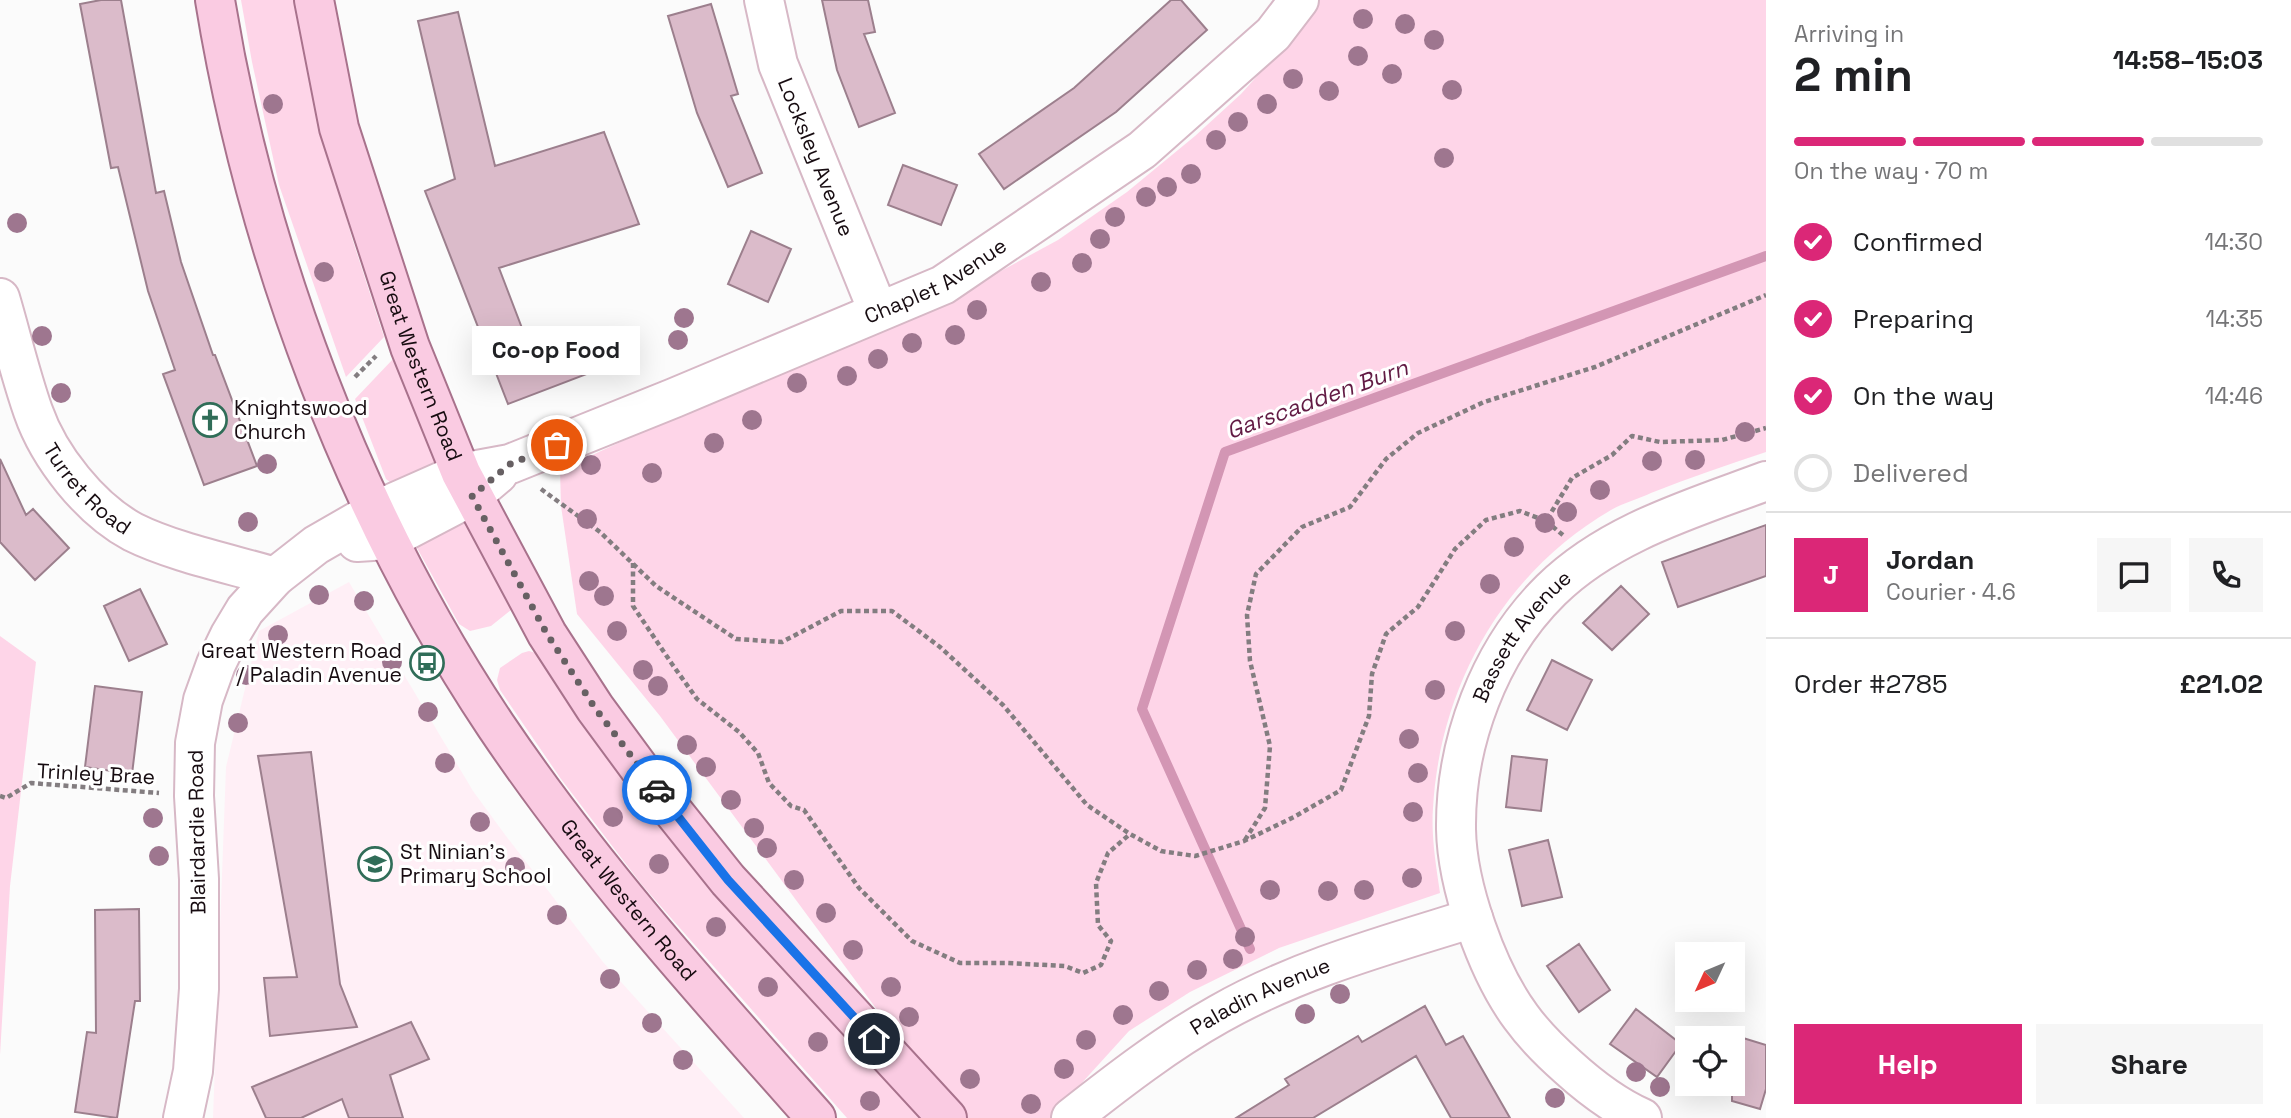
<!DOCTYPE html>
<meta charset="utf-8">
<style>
body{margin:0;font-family:"Space Grotesk",sans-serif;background:#f6f6f6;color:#202124;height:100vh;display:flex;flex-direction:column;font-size:26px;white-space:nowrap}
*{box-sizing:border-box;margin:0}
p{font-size:23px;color:#757577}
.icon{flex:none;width:38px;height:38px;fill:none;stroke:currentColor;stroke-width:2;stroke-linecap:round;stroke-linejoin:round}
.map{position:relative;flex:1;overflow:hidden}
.details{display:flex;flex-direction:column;background:#fff;width:525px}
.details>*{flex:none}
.needle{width:46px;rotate:226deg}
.controls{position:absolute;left:1675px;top:942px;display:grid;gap:14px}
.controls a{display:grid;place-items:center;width:70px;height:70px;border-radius:0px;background:#fff;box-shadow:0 7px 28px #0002;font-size:35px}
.pin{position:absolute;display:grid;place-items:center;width:60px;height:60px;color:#fff;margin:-30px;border:4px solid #fff;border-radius:50%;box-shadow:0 2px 7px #0007}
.courier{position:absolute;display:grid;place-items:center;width:70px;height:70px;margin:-35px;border:5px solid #1a73e8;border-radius:50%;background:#fff;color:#222;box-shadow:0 2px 9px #0007}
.bubble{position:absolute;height:49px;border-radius:0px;background:#fff;box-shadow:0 7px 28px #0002;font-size:23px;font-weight:800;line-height:49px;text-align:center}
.summary em{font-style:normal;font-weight:800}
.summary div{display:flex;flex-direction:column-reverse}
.summary{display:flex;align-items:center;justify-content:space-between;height:119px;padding:0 28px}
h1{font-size:46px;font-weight:800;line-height:52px}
.bar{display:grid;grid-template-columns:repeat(4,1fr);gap:10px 7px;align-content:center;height:84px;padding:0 28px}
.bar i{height:9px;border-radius:5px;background:#e0e0e0}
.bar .on{background:#db2777}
.bar p{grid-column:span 4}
.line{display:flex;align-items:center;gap:18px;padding:0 28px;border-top:2px solid #e0e0e0}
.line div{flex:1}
.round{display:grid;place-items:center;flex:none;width:74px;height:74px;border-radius:0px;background:#f6f6f6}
ol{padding:0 28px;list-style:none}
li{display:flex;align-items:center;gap:21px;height:77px}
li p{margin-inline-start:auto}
li .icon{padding:7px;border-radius:50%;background:#db2777;color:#fff;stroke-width:4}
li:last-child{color:#757577}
li i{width:38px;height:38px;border:4px solid #e0e0e0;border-radius:50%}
.primary-button{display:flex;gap:14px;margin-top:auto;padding:14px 28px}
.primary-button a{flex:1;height:80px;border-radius:0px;background:#db2777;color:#fff;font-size:28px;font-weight:800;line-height:80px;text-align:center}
.primary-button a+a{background:#f6f6f6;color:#202124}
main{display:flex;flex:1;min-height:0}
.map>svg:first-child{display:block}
.built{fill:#ffeff6}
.green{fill:#fed5e8}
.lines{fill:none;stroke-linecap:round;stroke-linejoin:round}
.stream{stroke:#d396b4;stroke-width:10}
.building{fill:#dbbbca;stroke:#9c7f8d;stroke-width:2}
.minor-casing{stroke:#d7b8c6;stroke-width:42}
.major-casing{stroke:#a8728c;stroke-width:42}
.path{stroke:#837d80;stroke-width:4.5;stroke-dasharray:5 3.5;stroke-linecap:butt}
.minor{stroke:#fff;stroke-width:38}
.major{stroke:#facbe2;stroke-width:38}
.tree{fill:#9e768f}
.done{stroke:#676063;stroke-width:7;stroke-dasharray:0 12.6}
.route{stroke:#1a73e8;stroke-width:9}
.labels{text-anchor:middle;stroke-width:6;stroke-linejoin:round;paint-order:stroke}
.street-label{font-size:21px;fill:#170c11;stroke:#fff}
.poi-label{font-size:21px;fill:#170c11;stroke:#fff;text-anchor:start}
.water-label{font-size:23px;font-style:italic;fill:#621b44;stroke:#fff}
</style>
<main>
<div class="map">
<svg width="1766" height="1118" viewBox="0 0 1766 1118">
<rect width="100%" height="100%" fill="#fbfbfb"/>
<!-- built -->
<path class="built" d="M 349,582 L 473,791 L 506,836 L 603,962 L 744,1118 L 213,1118 L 226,767 L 259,631 Z"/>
<!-- green -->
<path class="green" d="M 241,0 L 297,0 L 319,121 L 352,238 L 384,337 L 346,377 L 279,185 L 252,62 Z
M 1314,0 L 1766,0 L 1766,452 C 1727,465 1689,478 1651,493 C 1638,499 1623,503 1611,510 C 1504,572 1440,685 1433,808 C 1431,836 1436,865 1440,893 L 1279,948 L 1190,992 L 1129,1031 L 1050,1118 L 957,1118 L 660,716 L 577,614 L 561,506 L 560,470 L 668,420 L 942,303 L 1058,240 L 1127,192 L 1195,136 L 1241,94 L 1295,34 Z
M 394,358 L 437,459 L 435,468 L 394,485 L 386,479 L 355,399 Z
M 466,520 L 509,596 L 511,610 L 491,626 L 470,631 L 459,624 L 417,548 L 418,537 Z
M 0,636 L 36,662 L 10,886 L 0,1055 Z
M 529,651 L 536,653 L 542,658 L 817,999 L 920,1118 L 847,1118 L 642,885 L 561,779 L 500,690 L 497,680 L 500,668 L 522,653 Z"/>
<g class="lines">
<!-- stream -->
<path class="stream" d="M 1250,949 L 1142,709 L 1225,452 L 1766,256"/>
</g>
<!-- building -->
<path class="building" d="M 101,0 L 121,0 L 156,193 L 164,191 L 181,262 L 213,355 L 215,355 L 257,466 L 204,485 L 163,374 L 175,370 L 148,291 L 118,167 L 111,168 L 80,4 Z
M 822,0 L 868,0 L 875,32 L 864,34 L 895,113 L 859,127 L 837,70 Z
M 1171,0 L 1181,0 L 1207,30 L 1116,112 L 1004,189 L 979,154 L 1074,88 Z
M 711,4 L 738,94 L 731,96 L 762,173 L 728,187 L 697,113 L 668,16 Z
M 458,12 L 495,166 L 604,132 L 639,224 L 499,268 L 530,349 L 576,331 L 592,372 L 508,404 L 425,191 L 455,179 L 418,21 Z
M 903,165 L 957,185 L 941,225 L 888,205 Z
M 751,231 L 791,249 L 768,302 L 728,284 Z
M 0,459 L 26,515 L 33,509 L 69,548 L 35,580 L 0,542 Z
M 1766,525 L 1766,576 L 1678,607 L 1662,562 Z
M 1621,586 L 1649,614 L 1612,650 L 1583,623 Z
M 140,589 L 167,644 L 129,661 L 104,606 Z
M 1552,660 L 1592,680 L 1567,730 L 1527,710 Z
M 95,686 L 142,692 L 132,774 L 85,767 Z
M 311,752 L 340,984 L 357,1027 L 270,1036 L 264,978 L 297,977 L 258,756 Z
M 1512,756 L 1547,760 L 1541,811 L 1506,807 Z
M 1548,840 L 1562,897 L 1522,906 L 1509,850 Z
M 139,909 L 140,1001 L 135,1001 L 117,1118 L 75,1112 L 87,1032 L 96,1033 L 95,910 Z
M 1579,944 L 1610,990 L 1579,1012 L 1547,966 Z
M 1425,1006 L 1446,1045 L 1463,1036 L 1510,1118 L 1451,1118 L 1416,1056 L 1313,1118 L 1236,1118 L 1289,1085 L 1285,1079 L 1358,1036 L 1362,1042 Z
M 1636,1009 L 1681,1044 L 1657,1077 L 1610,1044 Z
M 411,1022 L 429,1059 L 390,1075 L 403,1118 L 349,1118 L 342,1099 L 301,1118 L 266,1118 L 252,1087 Z
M 1743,1038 L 1766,1045 L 1766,1089 L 1760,1109 L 1732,1101 L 1732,1062 L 1737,1063 Z"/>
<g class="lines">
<!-- minor casing -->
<g class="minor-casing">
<g id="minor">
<path id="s1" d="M 764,0 L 778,64 L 878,311"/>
<path id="s2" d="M 0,298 C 11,335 20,374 33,411 C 49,457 90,509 133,532 C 173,552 231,564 275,577"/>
<path d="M 357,542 L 388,540 L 472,496 L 498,474"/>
<path id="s3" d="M 183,1118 L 193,1071 L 199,989 L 199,879 L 194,796 L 195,743 L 203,700 L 216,664 L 230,635 L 245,610 L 275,577 L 316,545 L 375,511 L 461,473 L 510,464 L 674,398 L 943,285 L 1142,150 L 1273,34 L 1299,0"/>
<path id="s4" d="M 1071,1118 C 1118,1081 1167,1043 1219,1014 C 1298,969 1387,945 1473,918"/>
<path id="s5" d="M 1642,1118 C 1615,1106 1590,1087 1568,1067 C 1551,1052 1534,1035 1521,1017 C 1487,971 1457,886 1456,829 C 1455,743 1489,651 1551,590 C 1609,533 1691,509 1766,481"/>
</g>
</g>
<!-- major casing -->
<g class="major-casing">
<g id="major">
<path id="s6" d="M 215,0 C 256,252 354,514 496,726 C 591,867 704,992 816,1118"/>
<path id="s7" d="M 314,0 L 339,128 L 410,347 L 461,473 L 547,634 L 595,708 L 648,780 L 728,880 L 947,1118"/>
</g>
</g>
<!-- path -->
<path class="path" d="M 355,377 L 376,356
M 541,489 L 600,532 L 656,586 L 736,639 L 782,642 L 841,611 L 892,611 L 940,647 L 1003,705 L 1087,805 L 1130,834 L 1161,851 L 1195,856 L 1244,841 L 1294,817 L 1341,790 L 1369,716 L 1372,674 L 1386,634 L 1418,607 L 1455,549 L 1486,520 L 1520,511 L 1546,521 L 1572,478 L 1612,455 L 1632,436 L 1660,442 L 1722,440 L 1766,428
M 1546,521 L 1564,536
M 633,563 L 633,606 L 672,664 L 697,699 L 739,732 L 758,753 L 769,783 L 791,806 L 804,810 L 859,888 L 912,941 L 960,963 L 1006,963 L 1065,966 L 1083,973 L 1101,965 L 1111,941 L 1098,925 L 1096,883 L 1108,853 L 1130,834
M 0,796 L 6,798 L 31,783 L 159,793
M 1245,840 L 1265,808 L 1270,746 L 1250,661 L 1247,615 L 1256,574 L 1302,527 L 1350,507 L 1386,459 L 1418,433 L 1484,402 L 1595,367 L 1766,295"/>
<!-- minor -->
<use href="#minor" class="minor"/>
<!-- major -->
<use href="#major" class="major"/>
</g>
<!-- trees -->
<g class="tree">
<circle cx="1363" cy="19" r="10"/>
<circle cx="1405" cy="24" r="10"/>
<circle cx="1434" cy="40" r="10"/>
<circle cx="1358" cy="56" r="10"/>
<circle cx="1392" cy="74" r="10"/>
<circle cx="1293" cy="79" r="10"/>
<circle cx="1452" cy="90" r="10"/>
<circle cx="1329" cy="91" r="10"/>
<circle cx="273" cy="104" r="10"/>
<circle cx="1267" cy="104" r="10"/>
<circle cx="1238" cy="122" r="10"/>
<circle cx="1216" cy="140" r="10"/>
<circle cx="1444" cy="158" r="10"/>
<circle cx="1191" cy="174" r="10"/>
<circle cx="1167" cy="187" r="10"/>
<circle cx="1146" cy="197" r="10"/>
<circle cx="1115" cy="217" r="10"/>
<circle cx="17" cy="223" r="10"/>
<circle cx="1100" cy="239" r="10"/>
<circle cx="1082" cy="263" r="10"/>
<circle cx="324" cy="272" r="10"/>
<circle cx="1041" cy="282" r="10"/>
<circle cx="977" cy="310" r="10"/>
<circle cx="684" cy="318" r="10"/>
<circle cx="955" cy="335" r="10"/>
<circle cx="42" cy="336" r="10"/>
<circle cx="678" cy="340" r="10"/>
<circle cx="912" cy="343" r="10"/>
<circle cx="878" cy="359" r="10"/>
<circle cx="847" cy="376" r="10"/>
<circle cx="797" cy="383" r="10"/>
<circle cx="61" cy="393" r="10"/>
<circle cx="752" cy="420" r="10"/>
<circle cx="1745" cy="432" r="10"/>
<circle cx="714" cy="443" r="10"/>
<circle cx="1695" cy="460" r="10"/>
<circle cx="1652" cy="461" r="10"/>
<circle cx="267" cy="464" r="10"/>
<circle cx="591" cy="465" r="10"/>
<circle cx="652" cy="473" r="10"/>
<circle cx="1600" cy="490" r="10"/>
<circle cx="1567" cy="512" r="10"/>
<circle cx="587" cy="519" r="10"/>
<circle cx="248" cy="522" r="10"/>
<circle cx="1545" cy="523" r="10"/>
<circle cx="1514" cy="547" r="10"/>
<circle cx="589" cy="581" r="10"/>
<circle cx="1490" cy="584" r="10"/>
<circle cx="319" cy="595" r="10"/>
<circle cx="604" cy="596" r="10"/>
<circle cx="364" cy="601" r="10"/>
<circle cx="617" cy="631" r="10"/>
<circle cx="1455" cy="631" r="10"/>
<circle cx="278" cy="635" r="10"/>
<circle cx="392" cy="662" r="10"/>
<circle cx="643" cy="670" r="10"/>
<circle cx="246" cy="675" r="10"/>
<circle cx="658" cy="686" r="10"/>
<circle cx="1435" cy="690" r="10"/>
<circle cx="428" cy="712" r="10"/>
<circle cx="238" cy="723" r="10"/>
<circle cx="1409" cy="739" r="10"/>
<circle cx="687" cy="745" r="10"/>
<circle cx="445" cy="763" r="10"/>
<circle cx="706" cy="767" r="10"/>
<circle cx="1418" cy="773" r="10"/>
<circle cx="731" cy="800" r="10"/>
<circle cx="1413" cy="812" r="10"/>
<circle cx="613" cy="817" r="10"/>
<circle cx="153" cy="818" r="10"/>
<circle cx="480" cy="822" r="10"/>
<circle cx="754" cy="828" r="10"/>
<circle cx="767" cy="848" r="10"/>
<circle cx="159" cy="856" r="10"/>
<circle cx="659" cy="864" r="10"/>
<circle cx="515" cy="867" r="10"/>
<circle cx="1412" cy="878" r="10"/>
<circle cx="794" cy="880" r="10"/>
<circle cx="1270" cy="890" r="10"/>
<circle cx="1364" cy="890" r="10"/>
<circle cx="1328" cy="891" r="10"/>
<circle cx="826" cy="913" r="10"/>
<circle cx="557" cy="915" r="10"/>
<circle cx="716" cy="927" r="10"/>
<circle cx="1245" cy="937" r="10"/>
<circle cx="853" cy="950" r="10"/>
<circle cx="1233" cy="959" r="10"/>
<circle cx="1197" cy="970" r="10"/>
<circle cx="610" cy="979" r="10"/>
<circle cx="768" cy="987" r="10"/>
<circle cx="891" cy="987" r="10"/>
<circle cx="1159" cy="991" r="10"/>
<circle cx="1340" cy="994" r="10"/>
<circle cx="1305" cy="1014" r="10"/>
<circle cx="1123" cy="1015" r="10"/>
<circle cx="909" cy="1017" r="10"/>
<circle cx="652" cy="1023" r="10"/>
<circle cx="1086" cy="1040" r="10"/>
<circle cx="818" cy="1042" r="10"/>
<circle cx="683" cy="1060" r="10"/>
<circle cx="1064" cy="1069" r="10"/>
<circle cx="1636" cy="1072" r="10"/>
<circle cx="970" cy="1079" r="10"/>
<circle cx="1660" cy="1087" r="10"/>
<circle cx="1555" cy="1098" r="10"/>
<circle cx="870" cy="1101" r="10"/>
<circle cx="1031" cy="1104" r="10"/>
</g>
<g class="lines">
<!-- done -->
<path class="done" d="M 557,445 L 510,464 L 472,496 L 547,634 L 595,708 L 657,790"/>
<!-- route -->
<path class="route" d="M 657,790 L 728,880 L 874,1039"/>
</g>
<!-- icons -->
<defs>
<g id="church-ring" transform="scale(1.75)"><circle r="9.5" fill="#fff" stroke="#306d58" stroke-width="1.5"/><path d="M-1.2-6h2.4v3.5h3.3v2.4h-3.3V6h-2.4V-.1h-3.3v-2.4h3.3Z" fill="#306d58"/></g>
<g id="bus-ring" transform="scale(1.75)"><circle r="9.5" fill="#fff" stroke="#306d58" stroke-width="1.5"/><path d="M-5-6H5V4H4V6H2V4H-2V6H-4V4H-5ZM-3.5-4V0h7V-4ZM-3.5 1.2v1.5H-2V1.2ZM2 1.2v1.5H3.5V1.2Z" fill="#306d58"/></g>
<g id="school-ring" transform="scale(1.75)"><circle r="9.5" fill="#fff" stroke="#306d58" stroke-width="1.5"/><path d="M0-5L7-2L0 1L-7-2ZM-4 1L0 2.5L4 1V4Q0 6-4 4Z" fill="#306d58"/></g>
</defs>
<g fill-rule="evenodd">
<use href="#church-ring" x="210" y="420"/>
<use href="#bus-ring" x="427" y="663"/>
<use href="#school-ring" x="375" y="864"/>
</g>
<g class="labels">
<!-- street labels -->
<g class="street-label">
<text dy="7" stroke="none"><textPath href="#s1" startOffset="166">Locksley Avenue</textPath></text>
<text dy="7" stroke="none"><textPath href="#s3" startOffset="1292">Chaplet Avenue</textPath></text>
<text dy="7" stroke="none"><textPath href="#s7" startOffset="382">Great Western Road</textPath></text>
<text dy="7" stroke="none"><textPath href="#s2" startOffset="214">Turret Road</textPath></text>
<text dy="7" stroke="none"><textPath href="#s5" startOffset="569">Bassett Avenue</textPath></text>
<text transform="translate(96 774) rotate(3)" y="7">Trinley Brae</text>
<text transform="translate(197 832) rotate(-91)" y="7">Blairdardie Road</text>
<text dy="7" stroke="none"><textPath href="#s6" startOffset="1003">Great Western Road</textPath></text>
<text dy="7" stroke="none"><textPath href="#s4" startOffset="226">Paladin Avenue</textPath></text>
</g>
<!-- poi labels -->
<g class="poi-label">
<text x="234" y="415">Knightswood<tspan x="234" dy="24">Church</tspan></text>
<text x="402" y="658" text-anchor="end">Great Western Road<tspan x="402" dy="24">/ Paladin Avenue</tspan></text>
<text x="400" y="859">St Ninian's<tspan x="400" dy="24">Primary School</tspan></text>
</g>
<!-- water labels -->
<g class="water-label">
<text transform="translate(1317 399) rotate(-20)" y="8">Garscadden Burn</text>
</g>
</g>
</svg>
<div class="controls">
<a><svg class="needle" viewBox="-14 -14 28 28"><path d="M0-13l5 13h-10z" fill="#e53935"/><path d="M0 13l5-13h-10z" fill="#757577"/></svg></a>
<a><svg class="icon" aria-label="locate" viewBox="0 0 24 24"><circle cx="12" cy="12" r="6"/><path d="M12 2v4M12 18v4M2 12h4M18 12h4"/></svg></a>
</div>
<div class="pin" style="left:557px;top:445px;background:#ea580c"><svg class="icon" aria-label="bag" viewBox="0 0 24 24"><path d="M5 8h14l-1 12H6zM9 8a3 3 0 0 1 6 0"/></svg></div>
<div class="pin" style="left:874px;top:1039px;background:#1f2937"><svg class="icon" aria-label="home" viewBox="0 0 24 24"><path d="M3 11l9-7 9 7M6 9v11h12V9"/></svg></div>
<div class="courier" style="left:657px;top:790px"><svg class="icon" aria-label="car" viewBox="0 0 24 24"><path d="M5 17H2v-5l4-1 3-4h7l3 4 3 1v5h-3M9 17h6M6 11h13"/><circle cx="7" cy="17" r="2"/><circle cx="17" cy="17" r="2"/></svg></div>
<div class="bubble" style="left:472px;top:326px;width:168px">Co-op Food</div>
</div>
<section class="details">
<div class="summary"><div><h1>2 min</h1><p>Arriving in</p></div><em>14:58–15:03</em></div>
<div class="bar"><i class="on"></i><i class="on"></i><i class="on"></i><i></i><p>On the way · 70 m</p></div>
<ol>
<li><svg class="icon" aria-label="check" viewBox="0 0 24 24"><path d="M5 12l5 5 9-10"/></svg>Confirmed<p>14:30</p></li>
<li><svg class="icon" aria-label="check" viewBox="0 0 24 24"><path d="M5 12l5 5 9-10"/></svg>Preparing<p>14:35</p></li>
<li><svg class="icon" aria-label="check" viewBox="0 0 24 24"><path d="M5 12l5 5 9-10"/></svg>On the way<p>14:46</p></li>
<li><i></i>Delivered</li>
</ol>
<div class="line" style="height:126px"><b class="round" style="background:#db2777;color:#fff">J</b><div><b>Jordan</b><p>Courier · 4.6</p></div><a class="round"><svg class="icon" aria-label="chat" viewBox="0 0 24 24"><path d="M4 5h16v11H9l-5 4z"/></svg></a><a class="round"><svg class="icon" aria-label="phone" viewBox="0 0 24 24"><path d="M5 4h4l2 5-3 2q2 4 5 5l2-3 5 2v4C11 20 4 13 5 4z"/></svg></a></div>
<div class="line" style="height:91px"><div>Order #2785</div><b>£21.02</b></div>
<div class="primary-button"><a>Help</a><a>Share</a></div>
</section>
</main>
